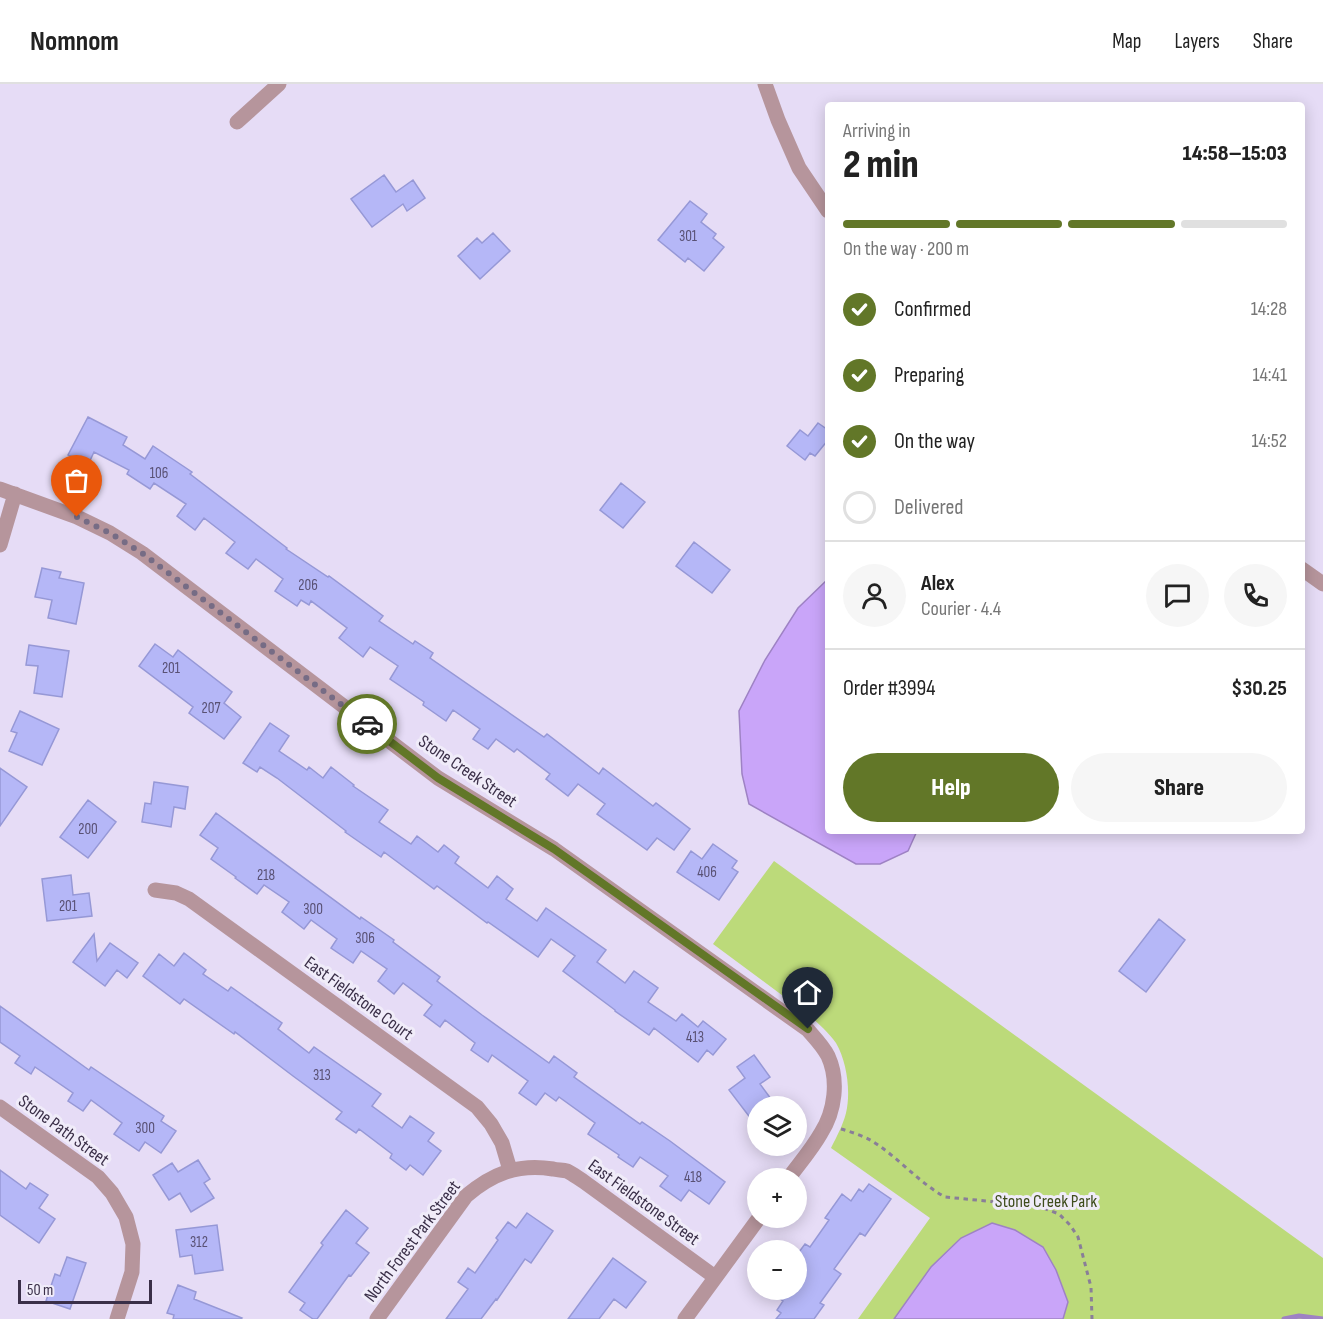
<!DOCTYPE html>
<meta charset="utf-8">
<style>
body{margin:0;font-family:"Sofia Sans Condensed",sans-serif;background:#f6f6f6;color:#222;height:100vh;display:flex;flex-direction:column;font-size:22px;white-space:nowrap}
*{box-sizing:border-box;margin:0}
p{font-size:20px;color:#767676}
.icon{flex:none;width:33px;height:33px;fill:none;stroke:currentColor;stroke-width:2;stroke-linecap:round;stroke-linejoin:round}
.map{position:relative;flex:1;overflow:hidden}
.panel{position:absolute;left:825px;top:18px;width:480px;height:732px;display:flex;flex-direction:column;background:#fff;border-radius:6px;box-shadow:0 3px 15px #0003}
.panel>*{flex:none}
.fabs{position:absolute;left:747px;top:1012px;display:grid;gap:12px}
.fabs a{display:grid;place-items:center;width:60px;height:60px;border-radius:50%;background:#fff;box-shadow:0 3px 15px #0003;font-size:30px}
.scale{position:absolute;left:18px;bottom:15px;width:134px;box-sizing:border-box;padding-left:6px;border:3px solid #3a2f48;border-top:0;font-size:16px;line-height:21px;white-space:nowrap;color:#3a2f48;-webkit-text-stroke:4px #f0ecf9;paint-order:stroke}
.pin{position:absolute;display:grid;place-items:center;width:51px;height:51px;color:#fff;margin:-62px -26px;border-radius:50% 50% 50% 0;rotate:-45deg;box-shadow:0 0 6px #0007}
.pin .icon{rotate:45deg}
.courier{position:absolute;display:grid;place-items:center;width:60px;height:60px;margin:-30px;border:4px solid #627728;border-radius:50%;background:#fff;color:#222;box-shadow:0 2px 8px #0007}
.head em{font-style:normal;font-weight:800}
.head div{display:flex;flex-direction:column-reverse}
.head{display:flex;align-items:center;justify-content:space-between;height:102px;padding:0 18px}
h1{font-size:39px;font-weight:800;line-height:45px}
.bar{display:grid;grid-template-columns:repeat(4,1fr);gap:9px 6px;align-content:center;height:72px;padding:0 18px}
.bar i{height:8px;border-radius:4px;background:#e0e0e0}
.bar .on{background:#627728}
.bar p{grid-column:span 4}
.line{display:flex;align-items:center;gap:15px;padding:0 18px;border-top:2px solid #e0e0e0}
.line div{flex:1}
.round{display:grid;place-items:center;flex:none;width:63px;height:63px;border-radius:32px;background:#f6f6f6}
ol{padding:0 18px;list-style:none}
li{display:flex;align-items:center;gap:18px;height:66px}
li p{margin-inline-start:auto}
li .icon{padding:6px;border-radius:50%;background:#627728;color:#fff;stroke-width:4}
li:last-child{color:#767676}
li i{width:33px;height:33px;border:3px solid #e0e0e0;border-radius:50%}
.cta{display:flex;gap:12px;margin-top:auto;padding:12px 18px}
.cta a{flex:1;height:69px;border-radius:36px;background:#627728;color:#fff;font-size:24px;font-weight:800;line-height:69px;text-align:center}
.cta a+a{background:#f6f6f6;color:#222}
header{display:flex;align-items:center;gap:36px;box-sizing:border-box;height:84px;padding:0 30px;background:#fff;border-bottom:2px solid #e0e0e0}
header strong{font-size:28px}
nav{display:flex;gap:33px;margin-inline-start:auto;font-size:21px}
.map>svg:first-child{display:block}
.green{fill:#bcda7a}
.water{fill:#c9a5f9;stroke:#9e82c4;stroke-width:1.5}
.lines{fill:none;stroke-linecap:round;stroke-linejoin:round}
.stream{stroke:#9e82c4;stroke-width:5}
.building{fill:#b5b7f7;stroke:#9698d6;stroke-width:1.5}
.path{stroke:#897e98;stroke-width:3;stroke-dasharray:4.5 4.5;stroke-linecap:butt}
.street{stroke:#b6959c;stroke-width:15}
.done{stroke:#766c85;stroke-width:6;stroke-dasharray:0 10.8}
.route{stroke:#627728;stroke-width:8}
.labels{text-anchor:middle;stroke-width:6;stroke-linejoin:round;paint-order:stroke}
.number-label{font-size:15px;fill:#595174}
.street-label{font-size:18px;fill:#3a2f48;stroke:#f0ecf9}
.park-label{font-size:18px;fill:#3f4d1d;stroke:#f0ecf9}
</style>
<header>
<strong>Nomnom</strong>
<nav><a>Map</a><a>Layers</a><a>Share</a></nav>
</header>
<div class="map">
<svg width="1323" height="1235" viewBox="0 0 1323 1235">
<rect width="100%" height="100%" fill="#e6dcf6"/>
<!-- green -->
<path class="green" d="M 774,777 L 1323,1174 L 1323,1235 L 858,1235 L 930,1134 L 831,1064 C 837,1052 843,1041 846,1029 C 851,1008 847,978 836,959 C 829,949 819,940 810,932 L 713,860 Z"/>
<!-- water -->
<path class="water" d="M 828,495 L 828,747 L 917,747 L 908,767 L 880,780 L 856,780 L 749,720 L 742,690 L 739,627 L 765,576 L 798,524 Z
M 992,1139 L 1015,1146 L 1043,1163 L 1056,1186 L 1068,1218 L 1063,1235 L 894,1235 L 931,1183 L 961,1154 Z"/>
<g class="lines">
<!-- stream -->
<path class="stream" d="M 1284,1235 L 1299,1232 L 1323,1235"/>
</g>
<!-- building -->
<path class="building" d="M 384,91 L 396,108 L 413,96 L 425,114 L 407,127 L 403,120 L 372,143 L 351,115 Z
M 690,117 L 707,130 L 701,138 L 716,150 L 713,154 L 724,163 L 704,187 L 688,174 L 685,178 L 658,156 Z
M 493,149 L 510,167 L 480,195 L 458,172 L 477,154 L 482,159 Z
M 88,333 L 127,353 L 123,361 L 145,375 L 153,362 L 192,388 L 190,390 L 287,464 L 286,465 L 328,493 L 329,492 L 383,532 L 379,537 L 413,560 L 415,557 L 433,569 L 430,574 L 544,653 L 547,650 L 599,690 L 603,684 L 653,722 L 656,719 L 690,745 L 674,766 L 657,754 L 647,766 L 597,730 L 605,720 L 578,700 L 568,712 L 546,695 L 550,690 L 517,665 L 514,668 L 496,655 L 488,665 L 473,655 L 480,645 L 453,626 L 446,637 L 423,621 L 424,618 L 390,595 L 398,582 L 370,563 L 363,573 L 339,554 L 347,544 L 311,517 L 309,521 L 301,516 L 297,522 L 275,507 L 283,495 L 256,475 L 248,485 L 226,469 L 235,458 L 204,434 L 195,446 L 177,432 L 186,420 L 154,399 L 150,405 L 127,390 L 129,386 L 94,368 L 88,381 L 68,371 Z
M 818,339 L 828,346 L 828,356 L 815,372 L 810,369 L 805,376 L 787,362 L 800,346 L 808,352 Z
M 621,399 L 645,418 L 623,444 L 600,426 Z
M 694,458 L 730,486 L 712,509 L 676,482 Z
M 42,484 L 61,488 L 59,494 L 84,499 L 76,540 L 48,534 L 52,516 L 35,513 Z
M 155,560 L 173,573 L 178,566 L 232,608 L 224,619 L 241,633 L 224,655 L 189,629 L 193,623 L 139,582 Z
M 29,561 L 69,567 L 62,613 L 34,609 L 38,582 L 26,581 Z
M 20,627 L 59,645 L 42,681 L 9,667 L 17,649 L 11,647 Z
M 270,639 L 289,652 L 279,667 L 307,686 L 309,683 L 323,694 L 331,683 L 354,701 L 353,702 L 388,726 L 379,738 L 411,760 L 417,752 L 438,768 L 444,761 L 459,773 L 455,779 L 488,804 L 497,792 L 513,805 L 506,815 L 537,837 L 546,824 L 606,866 L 597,878 L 625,899 L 634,887 L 658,904 L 648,918 L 676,937 L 682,930 L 698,943 L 703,937 L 726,955 L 713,971 L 707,966 L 698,978 L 654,944 L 649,951 L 615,927 L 615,926 L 563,887 L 575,872 L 551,855 L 538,873 L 488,838 L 487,839 L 437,802 L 434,805 L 384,768 L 381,773 L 345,748 L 346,747 L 277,694 L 260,683 L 257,688 L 243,679 Z
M 0,684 L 27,703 L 0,742 Z
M 154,698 L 188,703 L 185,725 L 174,723 L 171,743 L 142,738 L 145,719 L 151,720 Z
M 88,716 L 116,738 L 88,774 L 60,753 Z
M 216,729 L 360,835 L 361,833 L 394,856 L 393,858 L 440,893 L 437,897 L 482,931 L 549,979 L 554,972 L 577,989 L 574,993 L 640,1040 L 642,1038 L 670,1057 L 725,1098 L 709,1120 L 689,1106 L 681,1117 L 660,1102 L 668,1092 L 640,1073 L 633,1083 L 618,1073 L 619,1071 L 588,1050 L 595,1039 L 559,1013 L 556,1017 L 545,1009 L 536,1021 L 519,1009 L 528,997 L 492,971 L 488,978 L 471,966 L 475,959 L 445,936 L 440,943 L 424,931 L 432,921 L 403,899 L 394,910 L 378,897 L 387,885 L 361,867 L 353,879 L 331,864 L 337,855 L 311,836 L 304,845 L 282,828 L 289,818 L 264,801 L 257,810 L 235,794 L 236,793 L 211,775 L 218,764 L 200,751 Z
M 713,760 L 737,777 L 732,784 L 738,788 L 719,816 L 677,788 L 691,767 L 702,775 Z
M 71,791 L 73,811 L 89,809 L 92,832 L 47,837 L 42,795 Z
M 1159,835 L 1185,856 L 1146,908 L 1119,887 Z
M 94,850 L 97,877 L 110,859 L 138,879 L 127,894 L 117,886 L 105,902 L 73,878 Z
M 184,869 L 206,886 L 203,890 L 228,907 L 231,903 L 282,939 L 278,945 L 309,969 L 314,963 L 381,1010 L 372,1022 L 402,1044 L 410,1032 L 434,1049 L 428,1057 L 441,1067 L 423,1091 L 410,1081 L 406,1086 L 390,1074 L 392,1070 L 359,1045 L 356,1049 L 336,1035 L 342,1028 L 293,992 L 235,948 L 234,950 L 184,915 L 180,920 L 143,892 L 159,870 L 174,882 Z
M 0,922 L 89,986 L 91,983 L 164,1032 L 161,1037 L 176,1047 L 161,1069 L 145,1058 L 139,1067 L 114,1050 L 122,1039 L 91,1016 L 83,1027 L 68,1017 L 73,1009 L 35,983 L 31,990 L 15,979 L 20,972 L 0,958 Z
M 754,971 L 770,993 L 760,1000 L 777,1023 L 758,1023 L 758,1044 L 729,1006 L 745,994 L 737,983 Z
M 198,1076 L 210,1095 L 204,1099 L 214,1114 L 191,1128 L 180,1109 L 169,1116 L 153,1091 L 172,1079 L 178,1088 Z
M 0,1086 L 26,1105 L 30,1099 L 48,1111 L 39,1124 L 55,1135 L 39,1159 L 0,1131 Z
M 869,1100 L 891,1115 L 865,1152 L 860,1149 L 834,1185 L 841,1190 L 820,1219 L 824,1221 L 814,1235 L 776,1235 L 781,1229 L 777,1226 L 783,1217 L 767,1206 L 796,1206 L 796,1172 L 805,1160 L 810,1163 L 829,1136 L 825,1134 L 842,1110 L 851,1117 L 859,1105 L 863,1108 Z
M 346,1126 L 368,1144 L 356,1159 L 369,1169 L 351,1192 L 349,1191 L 317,1235 L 313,1235 L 300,1226 L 305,1219 L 289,1208 L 323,1161 L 321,1159 Z
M 527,1129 L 553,1147 L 531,1179 L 525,1175 L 497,1216 L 496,1215 L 481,1235 L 446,1235 L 468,1205 L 458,1198 L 468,1184 L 475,1189 L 498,1156 L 496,1154 L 508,1138 L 516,1144 Z
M 217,1141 L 223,1186 L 195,1190 L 192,1171 L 180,1173 L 176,1146 Z
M 67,1173 L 86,1179 L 70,1225 L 46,1217 L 55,1190 L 60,1192 Z
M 613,1174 L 646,1198 L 626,1224 L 614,1215 L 599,1235 L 568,1235 Z
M 178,1201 L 196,1208 L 194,1215 L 242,1234 L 241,1235 L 173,1235 L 174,1231 L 167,1229 Z"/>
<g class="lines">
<!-- path -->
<path class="path" d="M 841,1045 C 852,1048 863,1052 872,1057 C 898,1073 918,1098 945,1113 L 1038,1122 L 1059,1130 L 1070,1141 L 1078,1153 L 1091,1203 L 1092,1235"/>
<!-- street -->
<path class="street" d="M 765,0 L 778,36 L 799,84 L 828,127
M 237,38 L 279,0
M 0,405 L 77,433 L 110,449 L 142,469 L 438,694 L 554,765 L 808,946 C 815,954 823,962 828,972 C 839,996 835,1027 821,1049 C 812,1065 799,1080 788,1095
M 0,461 L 15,410
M 1302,485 L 1323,500
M 155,806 L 176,809 L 189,815 L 477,1023 L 491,1040 L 502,1059 L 510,1086
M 0,1023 L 98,1093 L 112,1109 L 126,1133 L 133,1160 L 132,1188 L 117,1235
M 377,1235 L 466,1112 C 492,1090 518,1079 553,1085 C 557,1086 563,1086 567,1087 C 573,1090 578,1094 583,1097 L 715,1193
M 685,1235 L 759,1134"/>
</g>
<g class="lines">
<!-- done -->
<path class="done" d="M 77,433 L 110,449 L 142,469 L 367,640"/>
<!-- route -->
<path class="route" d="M 367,640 L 438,694 L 554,765 L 808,945"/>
</g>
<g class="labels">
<!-- number labels -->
<g class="number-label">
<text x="688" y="157">301</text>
<text x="159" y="394">106</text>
<text x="308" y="506">206</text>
<text x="171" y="589">201</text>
<text x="211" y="629">207</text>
<text x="88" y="750">200</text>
<text x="707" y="793">406</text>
<text x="266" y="796">218</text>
<text x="68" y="827">201</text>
<text x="313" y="830">300</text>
<text x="365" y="859">306</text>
<text x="695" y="958">413</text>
<text x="322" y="996">313</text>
<text x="145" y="1049">300</text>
<text x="693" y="1098">418</text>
<text x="199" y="1163">312</text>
</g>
<!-- street labels -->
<g class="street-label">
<text transform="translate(468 687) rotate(34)" y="6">Stone Creek Street</text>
<text transform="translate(359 914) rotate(36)" y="6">East Fieldstone Court</text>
<text transform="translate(64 1046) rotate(36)" y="6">Stone Path Street</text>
<text transform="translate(644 1118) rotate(36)" y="6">East Fieldstone Street</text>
<text transform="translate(412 1157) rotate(-53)" y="6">North Forest Park Street</text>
</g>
<!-- park labels -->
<g class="park-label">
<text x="1046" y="1123">Stone Creek Park</text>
</g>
</g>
</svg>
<div class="fabs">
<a><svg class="icon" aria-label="layers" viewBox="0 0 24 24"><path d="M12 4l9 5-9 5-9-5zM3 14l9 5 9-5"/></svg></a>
<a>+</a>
<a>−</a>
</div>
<div class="scale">50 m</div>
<div class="pin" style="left:77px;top:433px;background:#ea580c"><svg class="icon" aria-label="bag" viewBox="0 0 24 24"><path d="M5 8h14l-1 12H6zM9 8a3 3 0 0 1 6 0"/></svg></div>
<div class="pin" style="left:808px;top:945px;background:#1f2937"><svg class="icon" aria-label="home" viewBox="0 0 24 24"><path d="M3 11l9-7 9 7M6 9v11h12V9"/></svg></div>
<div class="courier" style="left:367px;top:640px"><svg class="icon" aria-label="car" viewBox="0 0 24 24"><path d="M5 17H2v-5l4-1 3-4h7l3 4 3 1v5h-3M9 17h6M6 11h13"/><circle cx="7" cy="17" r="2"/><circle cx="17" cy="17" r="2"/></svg></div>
<section class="panel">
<div class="head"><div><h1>2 min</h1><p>Arriving in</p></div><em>14:58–15:03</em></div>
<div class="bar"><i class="on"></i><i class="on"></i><i class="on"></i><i></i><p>On the way · 200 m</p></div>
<ol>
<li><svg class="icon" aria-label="check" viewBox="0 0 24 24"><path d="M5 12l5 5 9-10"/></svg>Confirmed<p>14:28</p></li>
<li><svg class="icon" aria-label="check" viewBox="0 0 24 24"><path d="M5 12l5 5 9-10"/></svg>Preparing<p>14:41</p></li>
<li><svg class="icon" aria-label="check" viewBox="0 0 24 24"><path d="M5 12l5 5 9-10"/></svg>On the way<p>14:52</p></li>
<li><i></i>Delivered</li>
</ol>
<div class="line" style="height:108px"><a class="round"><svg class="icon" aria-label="person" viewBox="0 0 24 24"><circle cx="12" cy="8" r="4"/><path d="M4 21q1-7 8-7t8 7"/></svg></a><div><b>Alex</b><p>Courier · 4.4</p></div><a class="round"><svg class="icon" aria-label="chat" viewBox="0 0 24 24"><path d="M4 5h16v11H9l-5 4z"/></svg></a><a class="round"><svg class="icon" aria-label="phone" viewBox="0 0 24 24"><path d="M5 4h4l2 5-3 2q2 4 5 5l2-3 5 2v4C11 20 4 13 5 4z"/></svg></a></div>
<div class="line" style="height:78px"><div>Order #3994</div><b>$30.25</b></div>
<div class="cta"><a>Help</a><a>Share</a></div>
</section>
</div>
